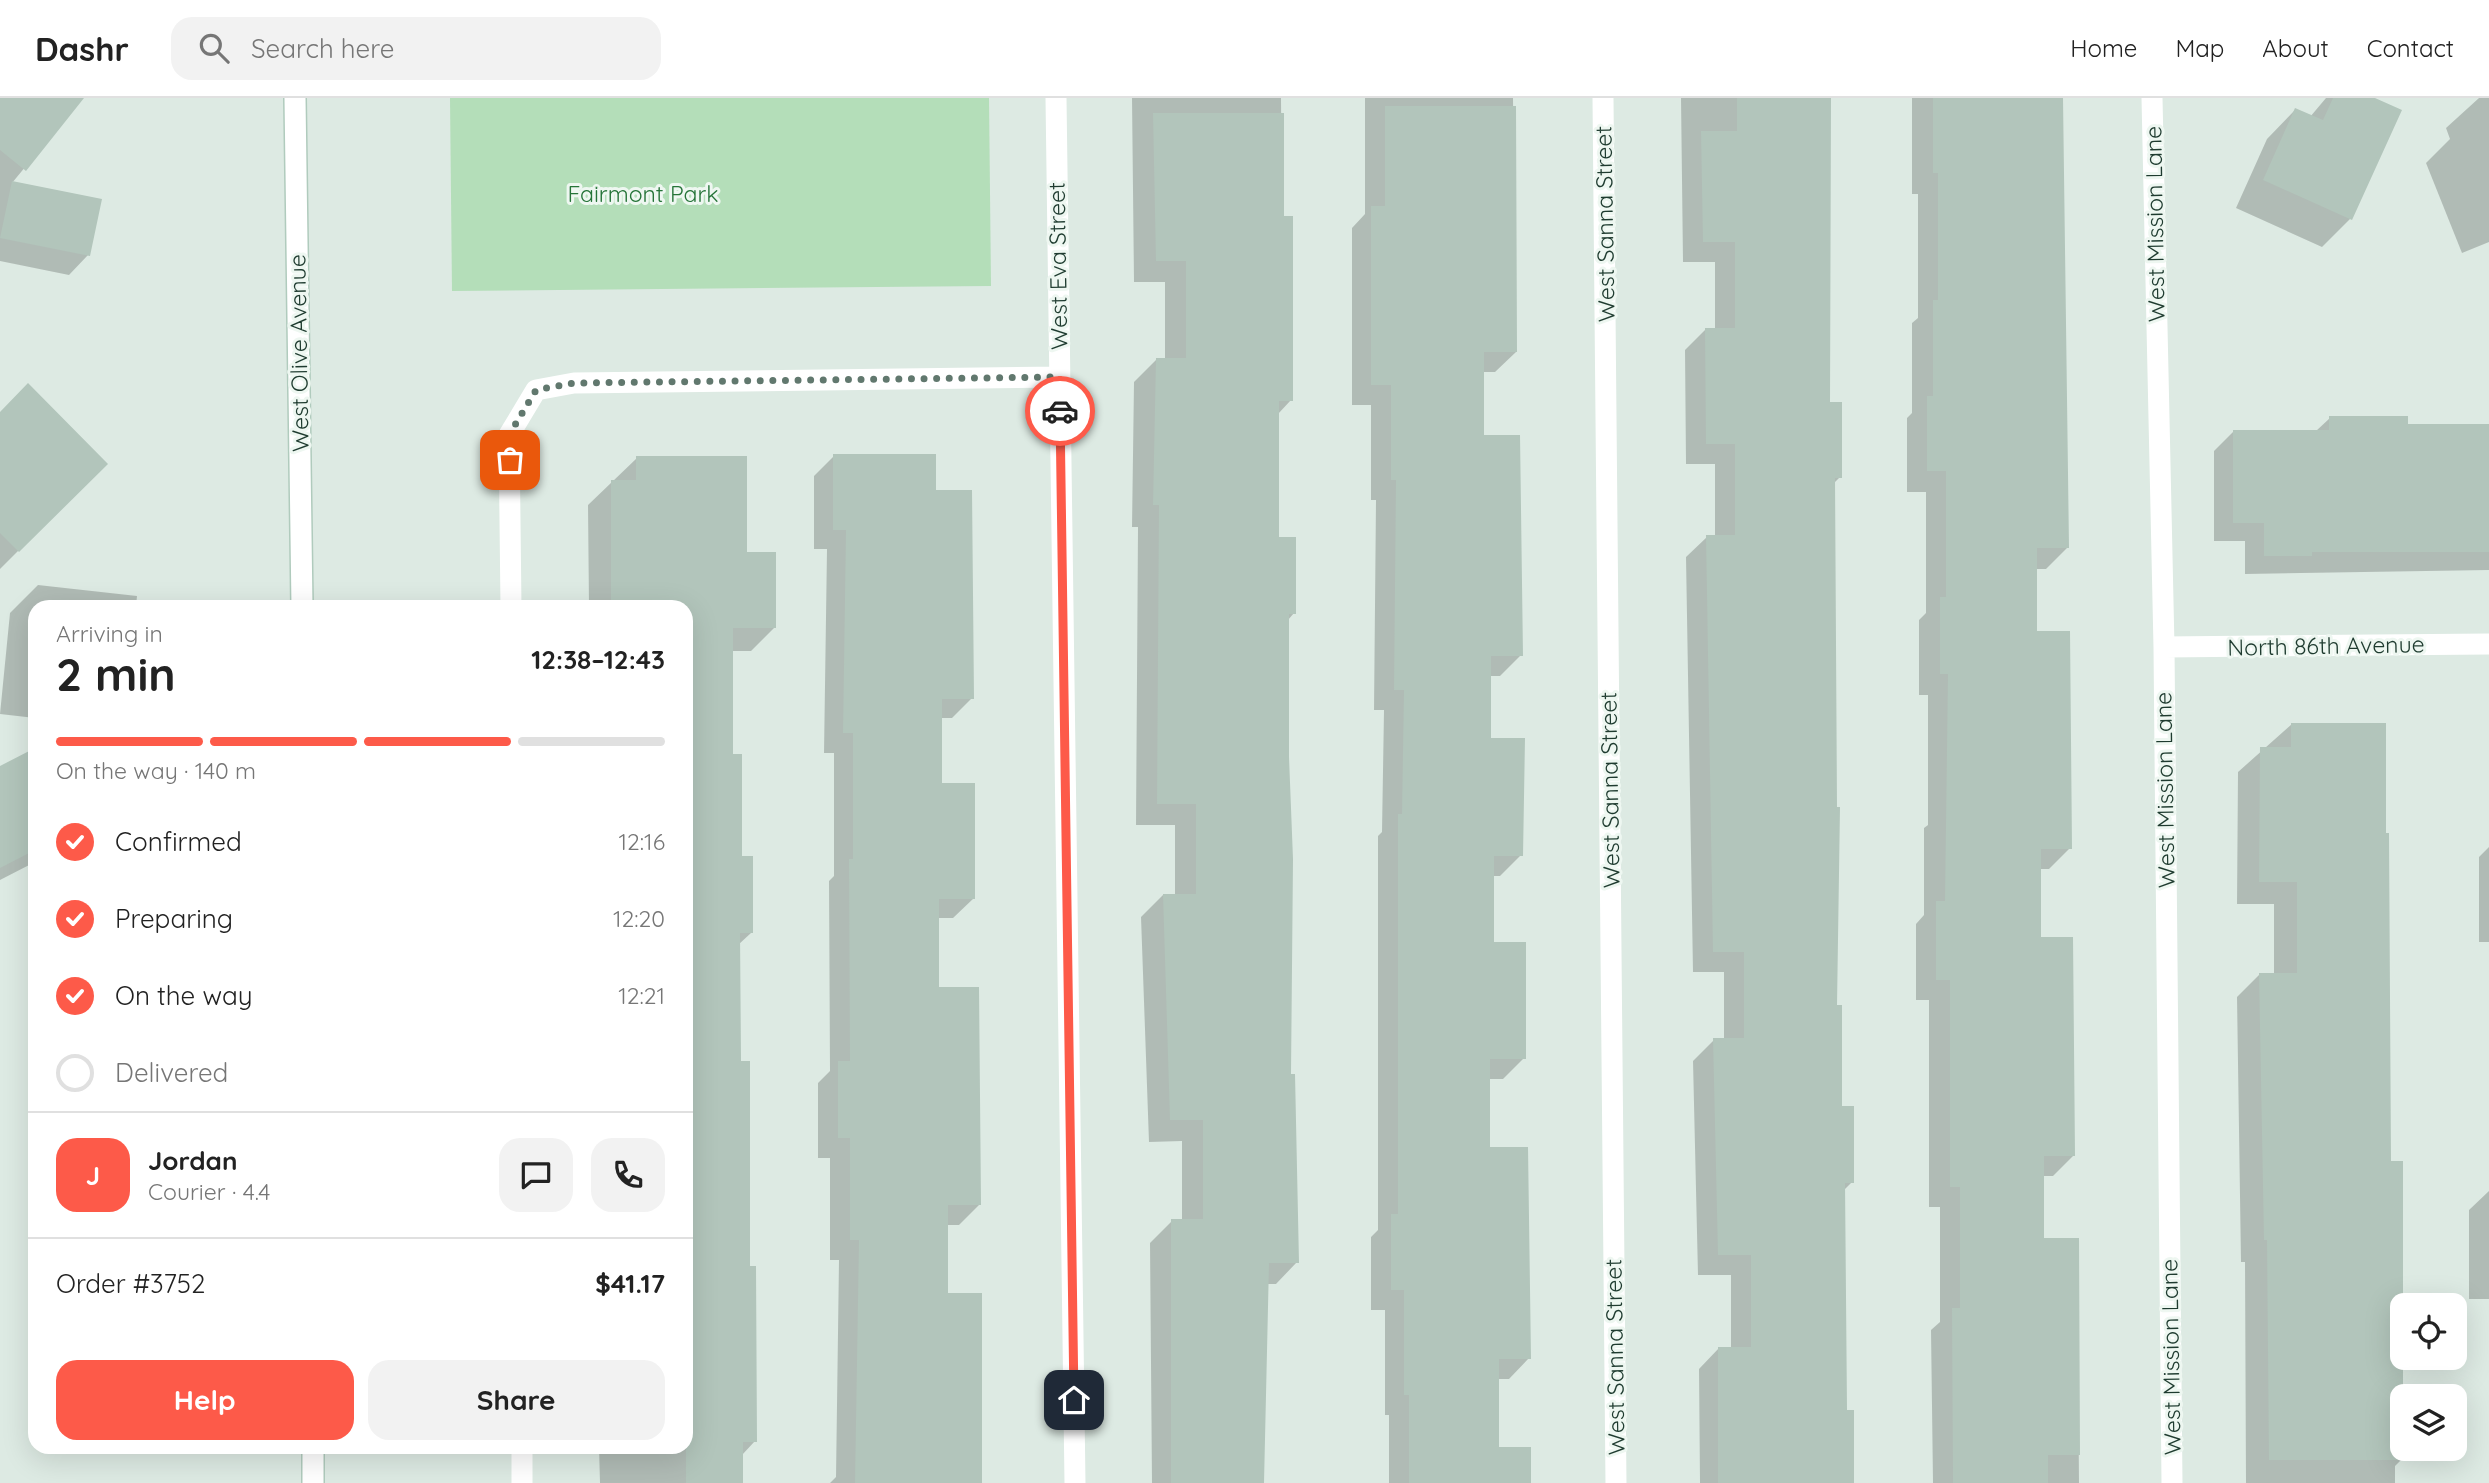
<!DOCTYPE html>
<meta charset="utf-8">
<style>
body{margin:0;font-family:Quicksand,sans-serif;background:#f2f2f2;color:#222;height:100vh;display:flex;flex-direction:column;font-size:26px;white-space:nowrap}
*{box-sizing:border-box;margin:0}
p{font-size:23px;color:#767676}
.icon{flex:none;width:38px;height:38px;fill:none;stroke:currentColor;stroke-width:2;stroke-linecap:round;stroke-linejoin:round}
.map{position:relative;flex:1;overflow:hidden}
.details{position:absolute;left:28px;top:502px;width:665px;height:854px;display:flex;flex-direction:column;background:#fff;border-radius:21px;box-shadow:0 7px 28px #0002}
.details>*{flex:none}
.fabs{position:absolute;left:2390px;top:1195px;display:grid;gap:14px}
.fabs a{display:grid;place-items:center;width:77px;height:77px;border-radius:14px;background:#fff;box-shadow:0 7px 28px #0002;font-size:35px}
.pin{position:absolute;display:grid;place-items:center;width:60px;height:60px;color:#fff;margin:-30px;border-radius:14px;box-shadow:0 4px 10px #0006}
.courier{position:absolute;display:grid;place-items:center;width:70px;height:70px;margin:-35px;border:5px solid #fd5a49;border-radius:50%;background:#fff;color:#222;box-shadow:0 2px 9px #0007}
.head em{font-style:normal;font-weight:800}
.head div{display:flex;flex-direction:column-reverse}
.head{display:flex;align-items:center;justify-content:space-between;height:119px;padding:0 28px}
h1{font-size:46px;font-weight:800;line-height:52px}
.bar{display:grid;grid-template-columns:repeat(4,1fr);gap:10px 7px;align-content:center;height:84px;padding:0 28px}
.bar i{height:9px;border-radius:5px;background:#e0e0e0}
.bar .on{background:#fd5a49}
.bar p{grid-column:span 4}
.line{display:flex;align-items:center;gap:18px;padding:0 28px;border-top:2px solid #e0e0e0}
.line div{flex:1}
.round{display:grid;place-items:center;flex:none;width:74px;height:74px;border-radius:21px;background:#f2f2f2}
ol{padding:0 28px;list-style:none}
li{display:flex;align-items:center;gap:21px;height:77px}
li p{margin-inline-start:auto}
li .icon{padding:7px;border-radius:50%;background:#fd5a49;color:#fff;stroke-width:4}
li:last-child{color:#767676}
li i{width:38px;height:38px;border:4px solid #e0e0e0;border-radius:50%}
.action{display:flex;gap:14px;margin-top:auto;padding:14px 28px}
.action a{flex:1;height:80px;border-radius:21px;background:#fd5a49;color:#fff;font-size:28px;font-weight:800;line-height:80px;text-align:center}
.action a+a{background:#f2f2f2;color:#222}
header{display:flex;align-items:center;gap:42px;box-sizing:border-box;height:98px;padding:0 35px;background:#fff;border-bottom:2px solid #e0e0e0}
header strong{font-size:33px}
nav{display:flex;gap:38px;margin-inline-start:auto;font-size:24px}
.search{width:490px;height:63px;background:#f2f2f2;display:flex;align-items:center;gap:18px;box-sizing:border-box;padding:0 24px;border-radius:21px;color:#767676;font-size:26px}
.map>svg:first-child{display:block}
.green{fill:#b4deb9}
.shadow{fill:#0003}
.building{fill:#b2c5bb}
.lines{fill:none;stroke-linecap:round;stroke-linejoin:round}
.secondary-casing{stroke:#b0cbbd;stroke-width:24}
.street{stroke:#fff;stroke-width:21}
.secondary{stroke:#fff;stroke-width:21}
.done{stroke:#61786e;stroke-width:7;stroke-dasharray:0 12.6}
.route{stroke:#fd5a49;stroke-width:9}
.labels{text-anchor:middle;stroke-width:6;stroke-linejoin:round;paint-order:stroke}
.park-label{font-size:23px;fill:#257438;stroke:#eef7f1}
.street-label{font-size:23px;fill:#1e3b2f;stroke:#eef7f1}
</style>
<header>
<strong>Dashr</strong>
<div class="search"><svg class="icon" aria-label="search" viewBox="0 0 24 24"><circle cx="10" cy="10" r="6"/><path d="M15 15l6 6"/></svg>Search here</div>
<nav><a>Home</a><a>Map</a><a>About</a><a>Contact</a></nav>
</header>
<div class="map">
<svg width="2489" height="1385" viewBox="0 0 2489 1385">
<rect width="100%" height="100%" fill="#ddeae3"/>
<!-- green -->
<path class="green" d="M 450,0 L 989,0 L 991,188 L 452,193 Z"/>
<!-- shadow -->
<path class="shadow" d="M 0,0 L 82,0 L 12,85 L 88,157 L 69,177 L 0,163 Z
M 1132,0 L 1281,0 L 1282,120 L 1291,302 L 1278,316 L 1278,441 L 1294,515 L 1288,522 L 1289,978 L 1297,1164 L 1276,1186 L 1266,1186 L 1263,1385 L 1152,1385 L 1150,1145 L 1172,1123 L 1182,1123 L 1182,1043 L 1149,1044 L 1141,819 L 1163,797 L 1175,797 L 1175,727 L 1136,727 L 1138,429 L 1132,429 L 1134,284 L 1156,262 L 1165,262 L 1165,184 L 1134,184 Z
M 1365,0 L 1513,0 L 1516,254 L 1495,274 L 1482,274 L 1482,338 L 1521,557 L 1500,578 L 1489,578 L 1489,642 L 1521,757 L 1500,778 L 1492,778 L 1492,846 L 1524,960 L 1503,981 L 1489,981 L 1489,1051 L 1529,1260 L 1509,1281 L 1497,1281 L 1497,1351 L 1530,1385 L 1389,1385 L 1389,1317 L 1385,1317 L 1385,1212 L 1371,1212 L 1371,1139 L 1378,1132 L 1378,738 L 1382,734 L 1384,612 L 1374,612 L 1376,402 L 1371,402 L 1371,307 L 1352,307 L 1352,130 L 1365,116 Z
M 1681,0 L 1830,0 L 1828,306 L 1840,379 L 1833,386 L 1836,909 L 1840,1009 L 1852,1084 L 1843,1093 L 1845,1314 L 1852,1385 L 1700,1385 L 1699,1271 L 1719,1250 L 1731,1250 L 1731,1177 L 1698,1177 L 1693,963 L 1714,942 L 1724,942 L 1724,874 L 1693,874 L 1686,459 L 1707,439 L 1715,439 L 1715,366 L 1686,366 L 1685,252 L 1705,232 L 1715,232 L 1715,164 L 1683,164 Z
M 1912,0 L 2062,0 L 2067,450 L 2046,471 L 2035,471 L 2035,535 L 2070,750 L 2049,771 L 2039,771 L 2039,840 L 2074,1057 L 2053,1078 L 2042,1078 L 2042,1142 L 2077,1142 L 2079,1385 L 1933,1385 L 1931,1232 L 1940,1224 L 1940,1109 L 1929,1109 L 1929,902 L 1916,902 L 1916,826 L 1924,817 L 1924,730 L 1928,727 L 1928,597 L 1919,597 L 1919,522 L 1926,515 L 1926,394 L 1907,394 L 1907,320 L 1912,315 L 1912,225 L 1918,220 L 1918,96 L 1912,96 Z
M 2326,0 L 2371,0 L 2350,121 L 2322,149 L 2236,110 L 2267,41 L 2295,12 L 2310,19 Z
M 2479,0 L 2489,0 L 2489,144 L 2462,155 L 2426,65 L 2450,41 L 2446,30 Z
M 0,316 L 105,366 L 0,471 Z
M 2330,320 L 2406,328 L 2489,328 L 2489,472 L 2245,476 L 2245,443 L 2214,443 L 2214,353 L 2234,333 L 2316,333 Z
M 834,358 L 934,394 L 972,600 L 952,620 L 941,620 L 941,687 L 974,800 L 953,820 L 937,820 L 937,891 L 979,1107 L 959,1127 L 946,1127 L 946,1197 L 982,1385 L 830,1385 L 836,1379 L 839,1162 L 830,1162 L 830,1060 L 818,1060 L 818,985 L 830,973 L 829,783 L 834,778 L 834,655 L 824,655 L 827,451 L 814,451 L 814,378 Z
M 637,360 L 745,456 L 775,529 L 751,553 L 732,553 L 732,658 L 740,759 L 751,835 L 738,847 L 740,964 L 755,1343 L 742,1357 L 742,1385 L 600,1385 L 599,1349 L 686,1349 L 686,509 L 589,509 L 588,407 Z
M 38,487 L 137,498 L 136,509 L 35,509 L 35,620 L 0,616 L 10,515 Z
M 2292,626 L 2389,1065 L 2401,1362 L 2395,1368 L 2395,1385 L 2246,1385 L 2245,1164 L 2241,1164 L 2237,899 L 2260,876 L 2274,876 L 2274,806 L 2237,806 L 2238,674 Z
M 35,652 L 35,764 L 0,782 L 0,670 Z
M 2489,749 L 2489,844 L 2479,844 L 2479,759 Z
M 2489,1093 L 2489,1201 L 2469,1201 L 2469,1112 Z"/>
<!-- building -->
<path class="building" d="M 0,0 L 84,0 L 26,73 L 0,52 Z
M 1737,0 L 1831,0 L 1830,304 L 1842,304 L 1842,380 L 1835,380 L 1837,709 L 1840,709 L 1837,907 L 1842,907 L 1842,1008 L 1854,1008 L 1854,1085 L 1845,1085 L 1847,1312 L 1854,1312 L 1854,1385 L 1718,1385 L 1718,1249 L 1751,1249 L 1751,1157 L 1718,1157 L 1713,940 L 1744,940 L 1744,854 L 1713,854 L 1706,437 L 1735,437 L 1735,346 L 1706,346 L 1705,230 L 1735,230 L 1735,144 L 1703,144 L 1701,33 L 1737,33 Z
M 1933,0 L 2063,0 L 2069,450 L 2037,450 L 2037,533 L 2070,533 L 2072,751 L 2041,751 L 2041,839 L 2073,839 L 2075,1058 L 2044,1058 L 2044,1140 L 2079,1140 L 2080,1357 L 2048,1357 L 2048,1385 L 1953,1385 L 1952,1210 L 1960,1210 L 1960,1089 L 1950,1089 L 1950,882 L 1936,882 L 1936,803 L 1945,803 L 1948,576 L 1940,576 L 1940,499 L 1946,499 L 1946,373 L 1927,373 L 1927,298 L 1933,298 L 1933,202 L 1938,202 L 1938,75 L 1933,75 Z
M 2333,0 L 2375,0 L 2402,12 L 2352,122 L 2263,82 L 2295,10 L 2323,22 Z
M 1385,8 L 1516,8 L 1517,254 L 1484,254 L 1484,337 L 1520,337 L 1523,558 L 1491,558 L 1491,640 L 1525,640 L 1523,758 L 1494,758 L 1494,844 L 1526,844 L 1526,961 L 1490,961 L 1490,1049 L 1528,1049 L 1531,1261 L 1499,1261 L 1499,1349 L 1531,1349 L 1531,1385 L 1409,1385 L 1409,1297 L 1404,1297 L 1404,1192 L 1391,1192 L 1391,1116 L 1398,1116 L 1398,716 L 1402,716 L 1404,592 L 1394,592 L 1396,382 L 1391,382 L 1391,287 L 1371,287 L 1371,108 L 1385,108 Z
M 1153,15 L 1284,15 L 1284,118 L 1293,118 L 1293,303 L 1279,303 L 1279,439 L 1296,439 L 1296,516 L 1289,516 L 1289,659 L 1293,761 L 1291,976 L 1295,976 L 1299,1165 L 1269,1165 L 1264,1385 L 1171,1385 L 1171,1121 L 1203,1121 L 1203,1022 L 1170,1022 L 1163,796 L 1196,796 L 1196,706 L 1157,706 L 1159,407 L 1153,407 L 1156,260 L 1186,260 L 1186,163 L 1156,163 Z
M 12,83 L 102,101 L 90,158 L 0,140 Z
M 28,285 L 108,366 L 19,454 L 0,435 L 0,314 Z
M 2329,318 L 2408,318 L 2408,326 L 2489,326 L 2489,454 L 2312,454 L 2312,458 L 2264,458 L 2264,425 L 2233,425 L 2233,332 L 2329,332 Z
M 833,356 L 936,356 L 936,392 L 972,392 L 974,601 L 942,601 L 942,685 L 975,685 L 975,801 L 939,801 L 939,889 L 979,889 L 981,1107 L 948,1107 L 948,1195 L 982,1195 L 982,1385 L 855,1385 L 859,1142 L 850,1142 L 850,1040 L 838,1040 L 838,963 L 850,963 L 849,761 L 853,761 L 853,635 L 843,635 L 846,432 L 833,432 Z
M 636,358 L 747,358 L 747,454 L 776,454 L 776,530 L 733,530 L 733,656 L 742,656 L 742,758 L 753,758 L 753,835 L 740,835 L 741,963 L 750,963 L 750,1168 L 756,1168 L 757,1344 L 743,1344 L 743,1385 L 686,1385 L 686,509 L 611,509 L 611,382 L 636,382 Z
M 2291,625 L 2386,625 L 2386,735 L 2389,735 L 2391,1063 L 2403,1063 L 2403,1362 L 2269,1362 L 2267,1142 L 2264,1142 L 2259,875 L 2297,875 L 2297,784 L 2259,784 L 2260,649 L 2291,649 Z
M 35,650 L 35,752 L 0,770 L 0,668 Z"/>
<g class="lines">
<!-- secondary casing -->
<g class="secondary-casing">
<path id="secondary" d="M 295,0 L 302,509
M 313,1349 L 313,1385"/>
</g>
<!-- street -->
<path class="street" d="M 1056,0 L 1075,1385
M 1603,0 L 1616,1385
M 2152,0 L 2164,549 L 2172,1385
M 511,509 L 509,337 L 536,292 L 574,285 L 1060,279
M 2164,549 L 2489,546
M 522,1349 L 522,1385"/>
<!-- secondary -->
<use href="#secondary" class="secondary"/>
</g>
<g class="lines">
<!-- done -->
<path class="done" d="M 510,362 L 509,337 L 536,292 L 574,285 L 1060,279 L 1060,313"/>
<!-- route -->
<path class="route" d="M 1060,313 L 1074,1302"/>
</g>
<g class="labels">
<!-- park labels -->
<g class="park-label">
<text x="643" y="104">Fairmont Park</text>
</g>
<!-- street labels -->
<g class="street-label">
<text transform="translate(1605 126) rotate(-91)" y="8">West Sanna Street</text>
<text transform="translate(2155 126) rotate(-91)" y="8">West Mission Lane</text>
<text transform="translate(1058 168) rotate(-91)" y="8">West Eva Street</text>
<text transform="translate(299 255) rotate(-91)" y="8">West Olive Avenue</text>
<text transform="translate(2326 548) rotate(-1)" y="8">North 86th Avenue</text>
<text transform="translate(1610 692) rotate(-91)" y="8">West Sanna Street</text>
<text transform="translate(2165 692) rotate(-91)" y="8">West Mission Lane</text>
<text transform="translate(1615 1259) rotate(-91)" y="8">West Sanna Street</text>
<text transform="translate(2171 1259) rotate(-91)" y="8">West Mission Lane</text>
</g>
</g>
</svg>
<div class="fabs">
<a><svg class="icon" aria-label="locate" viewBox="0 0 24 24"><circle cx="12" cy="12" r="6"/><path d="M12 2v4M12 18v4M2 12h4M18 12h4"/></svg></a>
<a><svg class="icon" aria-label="layers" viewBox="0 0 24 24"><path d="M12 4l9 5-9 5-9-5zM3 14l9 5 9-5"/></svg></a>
</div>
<div class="pin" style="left:510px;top:362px;background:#ea580c"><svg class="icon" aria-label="bag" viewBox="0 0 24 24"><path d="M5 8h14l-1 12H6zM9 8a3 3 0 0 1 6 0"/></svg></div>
<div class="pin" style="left:1074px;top:1302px;background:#1f2937"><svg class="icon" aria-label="home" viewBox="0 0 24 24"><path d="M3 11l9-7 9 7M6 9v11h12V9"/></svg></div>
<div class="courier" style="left:1060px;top:313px"><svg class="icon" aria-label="car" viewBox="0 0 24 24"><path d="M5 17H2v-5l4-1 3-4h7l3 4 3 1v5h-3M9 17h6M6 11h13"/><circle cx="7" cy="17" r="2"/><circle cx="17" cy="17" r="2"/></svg></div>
<section class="details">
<div class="head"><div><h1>2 min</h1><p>Arriving in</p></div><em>12:38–12:43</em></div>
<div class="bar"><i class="on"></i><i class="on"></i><i class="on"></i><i></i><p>On the way · 140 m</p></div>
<ol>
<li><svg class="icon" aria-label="check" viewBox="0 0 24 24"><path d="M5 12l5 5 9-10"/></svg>Confirmed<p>12:16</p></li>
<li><svg class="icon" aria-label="check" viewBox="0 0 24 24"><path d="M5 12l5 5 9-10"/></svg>Preparing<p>12:20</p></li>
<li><svg class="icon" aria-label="check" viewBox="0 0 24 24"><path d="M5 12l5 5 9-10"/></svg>On the way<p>12:21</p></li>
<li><i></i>Delivered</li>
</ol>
<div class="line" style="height:126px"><b class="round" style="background:#fd5a49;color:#fff">J</b><div><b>Jordan</b><p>Courier · 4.4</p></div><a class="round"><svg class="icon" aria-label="chat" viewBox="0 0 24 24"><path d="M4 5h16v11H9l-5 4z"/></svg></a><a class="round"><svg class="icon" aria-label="phone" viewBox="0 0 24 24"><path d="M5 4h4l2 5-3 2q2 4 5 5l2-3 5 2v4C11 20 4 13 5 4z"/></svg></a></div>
<div class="line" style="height:91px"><div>Order #3752</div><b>$41.17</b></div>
<div class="action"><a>Help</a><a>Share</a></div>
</section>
</div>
